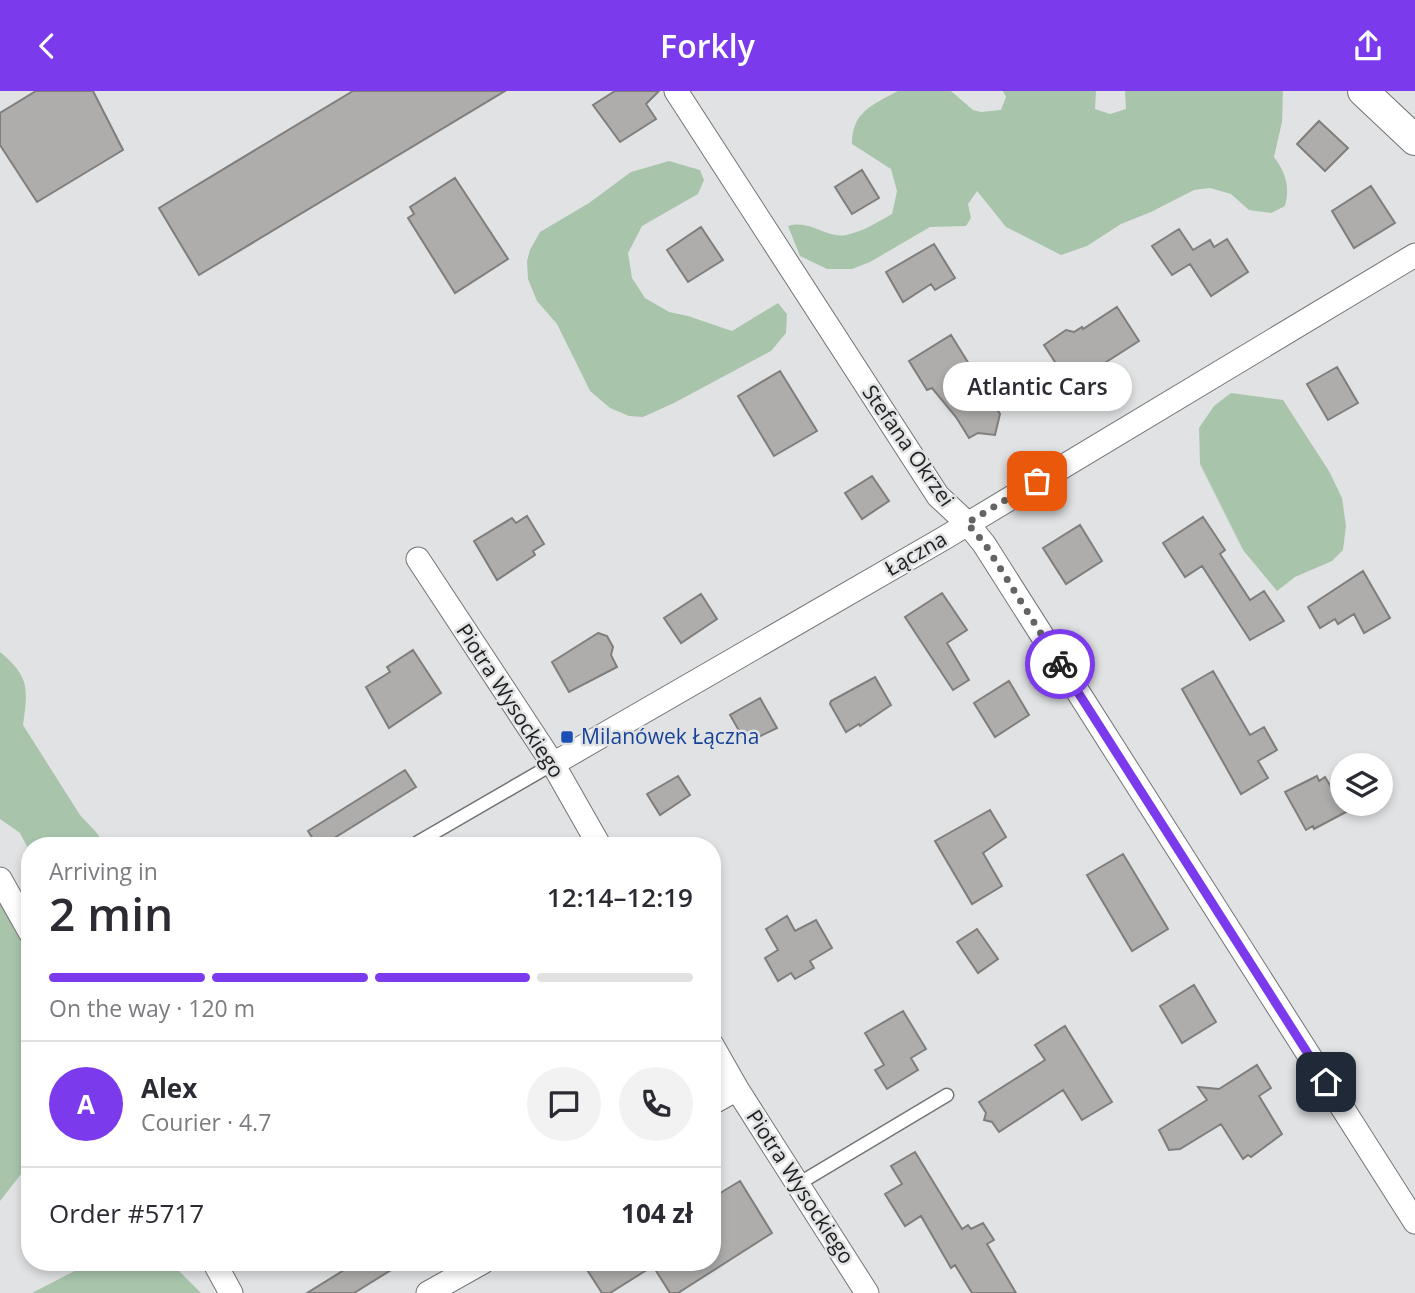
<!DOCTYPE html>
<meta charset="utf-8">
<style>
body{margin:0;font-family:"Open Sans",sans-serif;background:#f2f2f3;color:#2b2b33;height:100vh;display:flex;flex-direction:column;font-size:26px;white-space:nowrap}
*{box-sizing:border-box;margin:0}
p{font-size:23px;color:#7c7c81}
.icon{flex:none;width:38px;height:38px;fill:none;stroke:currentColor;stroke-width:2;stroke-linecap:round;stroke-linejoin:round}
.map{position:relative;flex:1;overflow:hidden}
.panel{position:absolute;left:21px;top:746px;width:700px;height:434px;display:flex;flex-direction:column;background:#fff;border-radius:28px;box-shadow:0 4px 10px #0003}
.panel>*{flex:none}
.buttons{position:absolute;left:1330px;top:662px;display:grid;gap:14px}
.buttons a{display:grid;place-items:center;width:63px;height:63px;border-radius:50%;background:#fff;box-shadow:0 4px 10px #0003;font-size:35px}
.pin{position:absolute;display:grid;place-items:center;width:60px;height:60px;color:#fff;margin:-30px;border-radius:14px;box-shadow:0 4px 10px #0006}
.courier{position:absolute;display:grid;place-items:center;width:70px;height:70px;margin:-35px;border:5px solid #7c3aed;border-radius:50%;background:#fff;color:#222;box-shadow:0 2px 9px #0007}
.bubble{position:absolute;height:49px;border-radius:24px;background:#fff;box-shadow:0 4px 10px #0003;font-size:23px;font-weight:600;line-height:49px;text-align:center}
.head em{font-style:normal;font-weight:600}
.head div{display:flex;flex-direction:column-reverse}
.head{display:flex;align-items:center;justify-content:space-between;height:119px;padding:0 28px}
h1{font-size:46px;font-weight:600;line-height:52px}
.bar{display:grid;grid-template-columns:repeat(4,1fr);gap:10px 7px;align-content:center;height:84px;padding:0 28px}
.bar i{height:9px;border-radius:5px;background:#e1e1e2}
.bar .active{background:#7c3aed}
.bar p{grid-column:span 4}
.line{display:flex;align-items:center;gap:18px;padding:0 28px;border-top:2px solid #e1e1e2}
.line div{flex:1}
.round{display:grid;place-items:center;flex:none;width:74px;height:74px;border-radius:37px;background:#f2f2f3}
header{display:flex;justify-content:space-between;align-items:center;height:91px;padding:0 28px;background:#7c3aed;color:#fff;font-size:32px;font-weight:600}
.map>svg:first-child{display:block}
.green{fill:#a8c5ac}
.building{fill:#aeadac;stroke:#7f7e7d;stroke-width:2}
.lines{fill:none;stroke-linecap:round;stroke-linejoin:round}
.service-casing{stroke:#737475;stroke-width:15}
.minor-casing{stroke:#737475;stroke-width:25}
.tertiary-casing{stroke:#737475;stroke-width:32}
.service{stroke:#fff;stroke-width:12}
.minor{stroke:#fff;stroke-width:23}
.tertiary{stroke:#fff;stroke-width:30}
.done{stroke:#646465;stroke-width:7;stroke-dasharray:0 12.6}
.route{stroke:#7c3aed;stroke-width:9}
.transit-dot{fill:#1a4fb4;stroke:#e1e2e3;stroke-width:2.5}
.labels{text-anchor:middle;stroke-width:5;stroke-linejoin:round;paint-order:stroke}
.street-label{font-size:21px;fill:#202021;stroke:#e1e2e3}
.transit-label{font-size:21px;fill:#164399;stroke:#e1e2e3;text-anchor:start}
</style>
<header><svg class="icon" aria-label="back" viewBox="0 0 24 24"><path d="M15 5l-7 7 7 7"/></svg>Forkly<svg class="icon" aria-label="share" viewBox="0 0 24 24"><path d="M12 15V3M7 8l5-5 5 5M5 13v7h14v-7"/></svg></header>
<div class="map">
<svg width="1415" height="1202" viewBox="0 0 1415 1202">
<rect width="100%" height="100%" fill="#e1e2e3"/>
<!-- green -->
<path class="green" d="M 898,0 L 951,0 L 973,19 L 981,21 L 1001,19 L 1006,6 L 1003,0 L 1096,0 L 1095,18 L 1110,23 L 1126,18 L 1125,0 L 1283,0 L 1282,31 L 1274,66 C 1286,82 1290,96 1285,115 L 1271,122 L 1249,119 L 1231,103 L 1210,97 L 1194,99 L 1151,121 L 1121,133 L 1087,155 L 1061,164 L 1006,136 L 977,100 L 968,113 L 971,127 L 966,135 L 930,136 L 870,171 L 852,178 L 827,178 L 800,165 L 788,135 C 811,128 826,148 846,144 C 862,141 878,131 892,123 L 897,100 L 891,78 L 852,53 C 852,21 872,14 898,0 Z
M 669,70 L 700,79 L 704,89 L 698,103 L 642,135 L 628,162 L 632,187 L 645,207 L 669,221 L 688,225 L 732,240 L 778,212 L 787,223 L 786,242 L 771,260 L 674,312 L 643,326 L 629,325 L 610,317 L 590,300 L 557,233 L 537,210 L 528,188 L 527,170 L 530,159 L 540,141 L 589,112 L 631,81 Z
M 1231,302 L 1283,309 L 1329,380 L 1342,407 L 1346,435 L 1343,459 L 1332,470 L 1295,486 L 1277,500 L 1243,459 L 1200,373 L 1199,337 L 1214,315 Z
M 0,561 C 30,586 28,598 23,634 L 80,724 L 96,741 L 105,754 L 30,754 L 30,761 L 20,742 L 0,728 Z
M 0,797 L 30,869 L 30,1075 L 25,1078 L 0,1110 Z
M 99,1171 L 158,1171 L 177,1178 L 201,1202 L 32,1202 L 88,1173 Z"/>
<!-- building -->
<path class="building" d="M 36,0 L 93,0 L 123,59 L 37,111 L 0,54 L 0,22 Z
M 353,0 L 505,0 L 199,184 L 159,117 Z
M 615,0 L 659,0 L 646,13 L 656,28 L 620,51 L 593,14 Z
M 1319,30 L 1348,57 L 1325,80 L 1297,53 Z
M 862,79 L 879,107 L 852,123 L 835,96 Z
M 455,87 L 508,168 L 455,202 L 408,127 L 414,123 L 410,116 Z
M 1371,95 L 1395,132 L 1354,157 L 1332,120 Z
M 701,136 L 723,169 L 688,191 L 667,159 Z
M 1179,138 L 1193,159 L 1210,149 L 1214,156 L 1227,148 L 1248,181 L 1211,205 L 1190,173 L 1172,184 L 1152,155 Z
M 934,153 L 955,187 L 935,199 L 931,193 L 903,211 L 886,181 Z
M 1117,216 L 1139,250 L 1070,294 L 1044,254 L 1066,239 L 1074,241 L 1082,236 L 1083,238 Z
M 951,244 L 1000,323 L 995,344 L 978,342 L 969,347 L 956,326 L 932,297 L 927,299 L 909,270 Z
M 1337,276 L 1358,312 L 1328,329 L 1307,293 Z
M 780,280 L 817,340 L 774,365 L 738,305 Z
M 872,385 L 889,410 L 862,428 L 845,402 Z
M 527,425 L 544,453 L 533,460 L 535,464 L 497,489 L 474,450 L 512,427 L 516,432 Z
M 1203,426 L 1225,459 L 1220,463 L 1250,509 L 1264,500 L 1284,530 L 1250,549 L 1202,475 L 1185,486 L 1163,452 Z
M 1080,434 L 1102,470 L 1066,493 L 1043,457 Z
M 1363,480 L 1390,527 L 1364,542 L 1354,523 L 1338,533 L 1335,528 L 1320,537 L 1308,516 Z
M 942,502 L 967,539 L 947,552 L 969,589 L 953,599 L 905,526 Z
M 701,503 L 717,528 L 681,552 L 664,527 Z
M 598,542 L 607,545 L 613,556 L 611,564 L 617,576 L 569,601 L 552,571 Z
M 413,559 L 441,602 L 389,637 L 366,596 L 390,581 L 387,576 Z
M 1213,580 L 1250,644 L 1264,636 L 1277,659 L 1258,670 L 1268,687 L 1241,703 L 1182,598 Z
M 875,586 L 891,614 L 860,635 L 859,633 L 846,641 L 830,613 L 831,610 Z
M 1009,590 L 1029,624 L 995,646 L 974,612 Z
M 760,607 L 777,637 L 746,652 L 730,624 Z
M 405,679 L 416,696 L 323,754 L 317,754 L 308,740 Z
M 678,685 L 690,704 L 660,724 L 647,703 Z
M 1317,685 L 1319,690 L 1325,686 L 1346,721 L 1314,738 L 1313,735 L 1306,739 L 1285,701 Z
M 990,719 L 1006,746 L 983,762 L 1002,795 L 972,813 L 935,750 Z
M 1123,763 L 1168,838 L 1132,860 L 1087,784 Z
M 787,825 L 795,840 L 816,829 L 832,857 L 810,870 L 814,877 L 795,888 L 791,882 L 778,890 L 765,867 L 778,859 L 766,838 Z
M 977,838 L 998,868 L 978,882 L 957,851 Z
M 1194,894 L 1216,931 L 1182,952 L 1160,915 Z
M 903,920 L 926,958 L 911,967 L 918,979 L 887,998 L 875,979 L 884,974 L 865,942 Z
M 1065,935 L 1112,1011 L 1082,1029 L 1063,999 L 999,1041 L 992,1031 L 984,1029 L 986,1022 L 979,1011 L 1045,969 L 1035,954 Z
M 1257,974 L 1271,997 L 1259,1005 L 1282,1043 L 1251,1066 L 1248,1064 L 1243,1068 L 1221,1033 L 1180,1058 L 1169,1059 L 1159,1039 L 1207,1009 L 1198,996 L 1219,998 Z
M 915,1061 L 962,1138 L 968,1134 L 971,1138 L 983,1132 L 994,1149 L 987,1153 L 1016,1202 L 972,1202 L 955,1174 L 951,1177 L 921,1125 L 905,1135 L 885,1103 L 902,1093 L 891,1075 Z
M 740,1090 L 772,1142 L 678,1202 L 670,1202 L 653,1175 L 610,1202 L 602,1202 L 582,1171 L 712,1171 L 712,1107 Z
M 357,1171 L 404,1171 L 354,1202 L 307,1202 Z"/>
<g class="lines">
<!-- service casing -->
<g class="service-casing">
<path id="service" d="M 413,754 L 553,673
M 798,1093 L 947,1004"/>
</g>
<!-- minor casing -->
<g class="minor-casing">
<path id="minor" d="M 676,0 L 938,405 L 967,432 L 984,453 L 1415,1131
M 418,468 L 553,673 L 599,754
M 553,673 L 946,446 L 1415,164
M 0,788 L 30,841
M 712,954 L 737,998 L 867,1202
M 712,1012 L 737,998
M 214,1171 L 231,1202
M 428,1202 L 483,1171"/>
</g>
<!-- tertiary casing -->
<g class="tertiary-casing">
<path id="tertiary" d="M 1363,0 L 1415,49"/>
</g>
<!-- service -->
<use href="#service" class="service"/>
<!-- minor -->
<use href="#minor" class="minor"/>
<!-- tertiary -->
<use href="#tertiary" class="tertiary"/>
</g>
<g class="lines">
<!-- done -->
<path class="done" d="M 1037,390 L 967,432 L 985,453 L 1060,573"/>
<!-- route -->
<path class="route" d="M 1060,573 L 1326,991"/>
</g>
<!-- markers -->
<rect class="transit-dot" x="560" y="639" width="14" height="14" rx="3.5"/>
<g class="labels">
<!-- street labels -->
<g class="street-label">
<text transform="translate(908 355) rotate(55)" y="7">Stefana Okrzei</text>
<text transform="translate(916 463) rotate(-30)" y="7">Łączna</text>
<text transform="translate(510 610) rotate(57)" y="7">Piotra Wysockiego</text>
<text transform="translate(800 1096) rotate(57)" y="7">Piotra Wysockiego</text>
</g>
<!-- transit labels -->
<g class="transit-label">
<text x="581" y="653">Milanówek Łączna</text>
</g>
</g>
</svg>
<div class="buttons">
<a><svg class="icon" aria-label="layers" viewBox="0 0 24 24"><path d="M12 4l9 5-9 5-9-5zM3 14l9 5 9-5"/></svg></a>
</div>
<div class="pin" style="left:1037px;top:390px;background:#ea580c"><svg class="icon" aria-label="bag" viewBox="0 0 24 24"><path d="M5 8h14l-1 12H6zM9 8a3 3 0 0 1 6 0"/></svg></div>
<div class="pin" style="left:1326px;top:991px;background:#1f2937"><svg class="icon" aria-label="home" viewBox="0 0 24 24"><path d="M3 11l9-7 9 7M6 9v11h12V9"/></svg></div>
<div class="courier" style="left:1060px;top:573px"><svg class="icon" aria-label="bike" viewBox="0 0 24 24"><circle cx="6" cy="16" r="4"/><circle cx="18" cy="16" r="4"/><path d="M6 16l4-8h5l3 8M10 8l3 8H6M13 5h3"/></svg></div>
<div class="bubble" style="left:943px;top:271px;width:189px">Atlantic Cars</div>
<section class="panel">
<div class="head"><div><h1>2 min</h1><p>Arriving in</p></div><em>12:14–12:19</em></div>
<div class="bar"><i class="active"></i><i class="active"></i><i class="active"></i><i></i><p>On the way · 120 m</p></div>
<div class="line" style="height:126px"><b class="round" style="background:#7c3aed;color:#fff">A</b><div><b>Alex</b><p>Courier · 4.7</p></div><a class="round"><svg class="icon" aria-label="chat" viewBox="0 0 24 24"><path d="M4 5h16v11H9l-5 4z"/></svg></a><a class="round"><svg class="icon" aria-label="phone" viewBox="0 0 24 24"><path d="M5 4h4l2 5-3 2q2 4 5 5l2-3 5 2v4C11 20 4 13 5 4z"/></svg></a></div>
<div class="line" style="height:91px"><div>Order #5717</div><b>104 zł</b></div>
</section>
</div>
